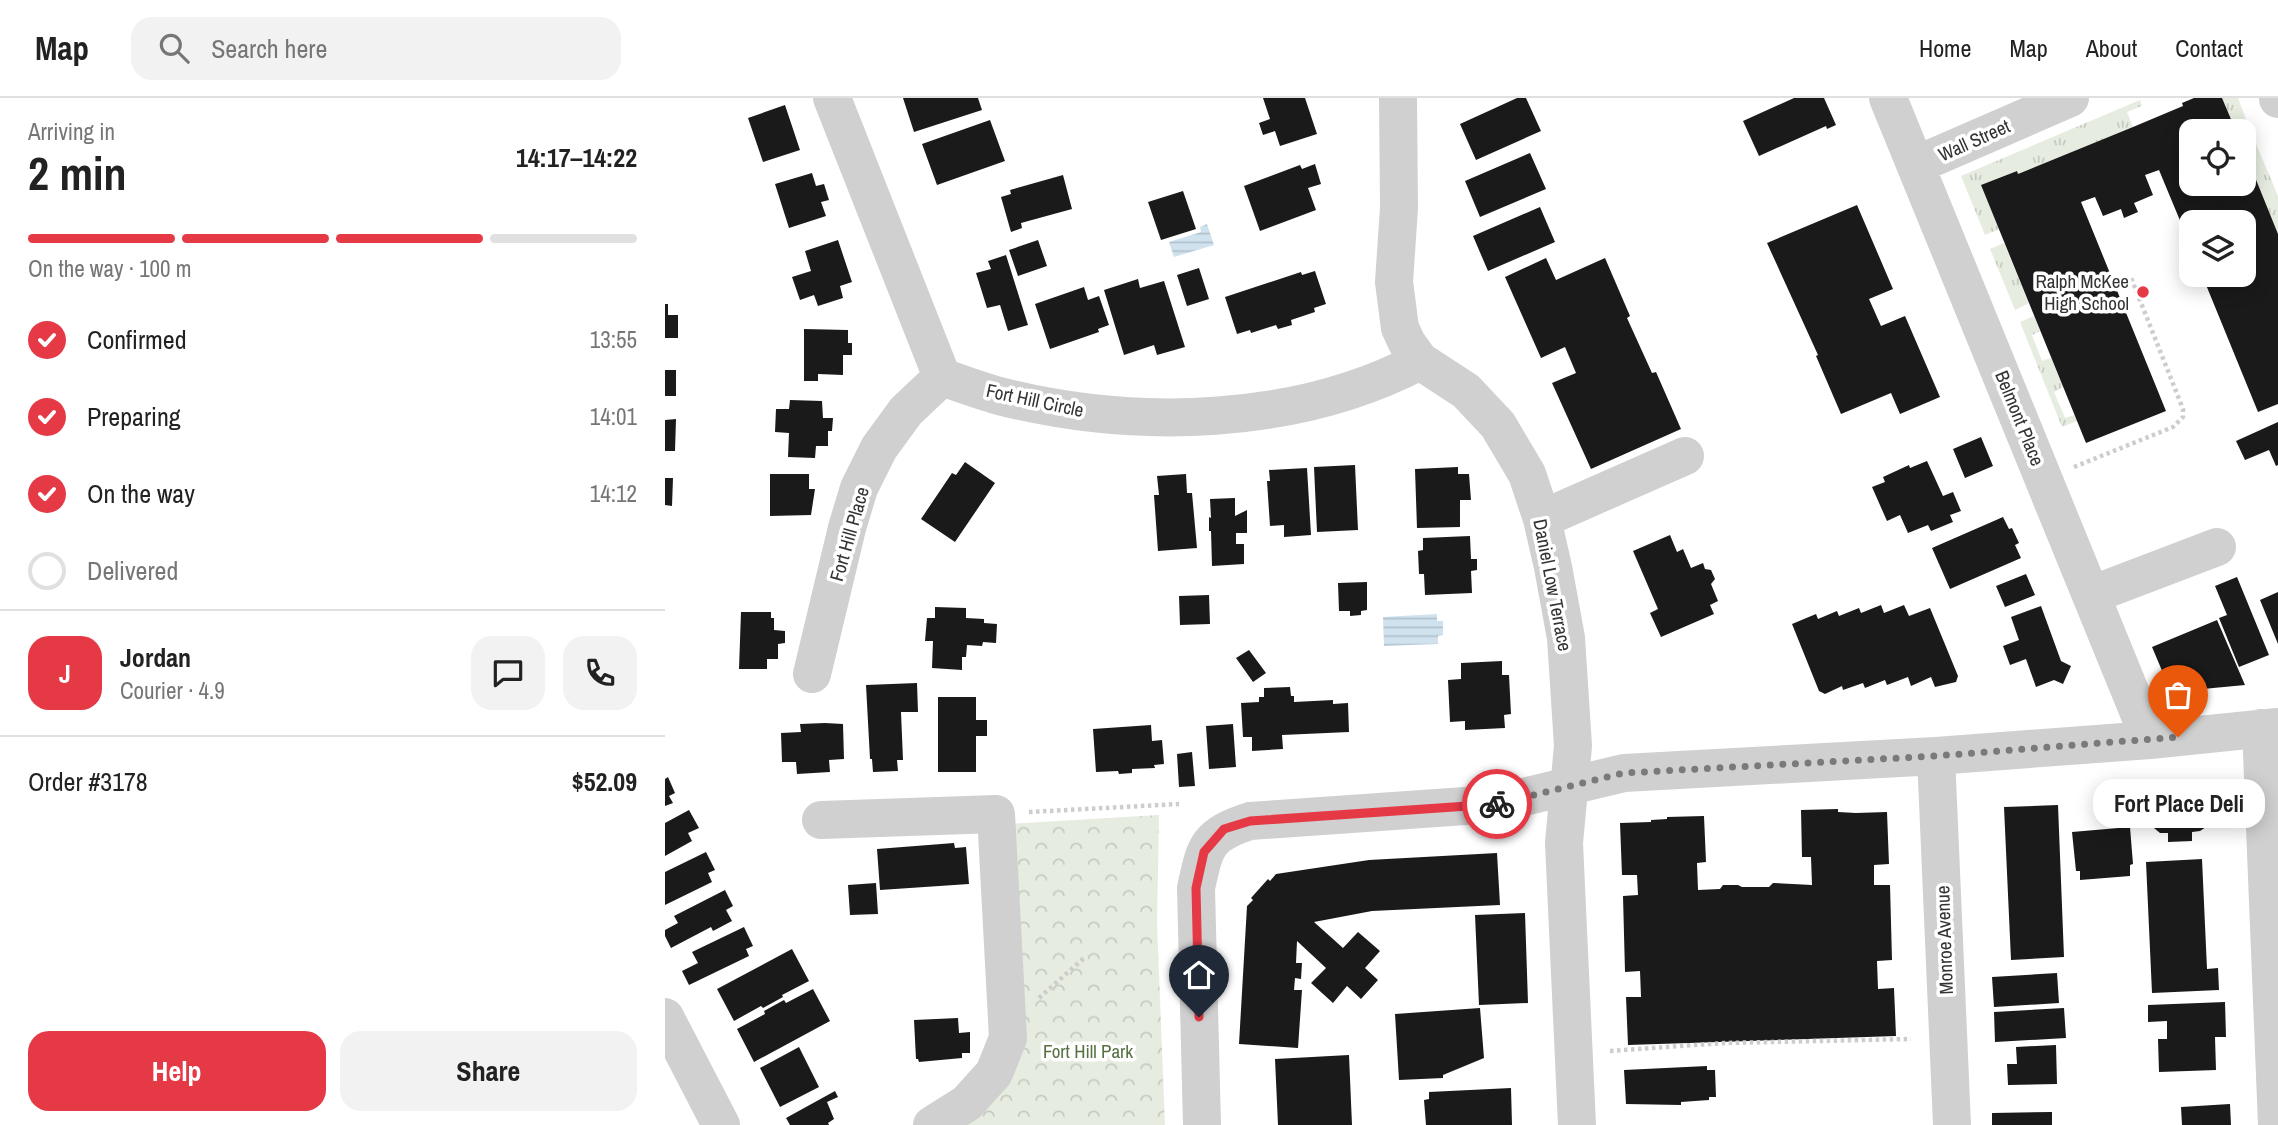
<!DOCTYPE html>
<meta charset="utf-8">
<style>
body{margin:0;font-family:"Archivo Narrow",sans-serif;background:#f2f2f2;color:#222;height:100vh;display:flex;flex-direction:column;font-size:26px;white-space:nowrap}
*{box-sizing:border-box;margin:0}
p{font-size:23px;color:#767676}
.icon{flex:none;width:38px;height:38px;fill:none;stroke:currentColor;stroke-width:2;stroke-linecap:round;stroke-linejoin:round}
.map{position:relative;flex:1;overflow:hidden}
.panel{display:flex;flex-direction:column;background:#fff;width:665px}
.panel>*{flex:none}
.buttons{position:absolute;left:1514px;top:21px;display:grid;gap:14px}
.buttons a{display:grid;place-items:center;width:77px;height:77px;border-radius:14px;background:#fff;box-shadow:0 4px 18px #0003;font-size:35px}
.pin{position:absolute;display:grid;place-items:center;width:60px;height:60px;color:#fff;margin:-72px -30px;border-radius:50% 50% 50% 0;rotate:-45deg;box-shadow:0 0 7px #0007}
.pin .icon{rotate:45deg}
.courier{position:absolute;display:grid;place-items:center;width:70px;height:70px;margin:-35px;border:5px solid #e63946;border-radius:50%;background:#fff;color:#222;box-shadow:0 2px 9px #0007}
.bubble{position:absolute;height:49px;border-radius:21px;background:#fff;box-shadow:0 4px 18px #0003;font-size:23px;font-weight:700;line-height:49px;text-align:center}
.overview em{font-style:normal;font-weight:700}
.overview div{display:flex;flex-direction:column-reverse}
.overview{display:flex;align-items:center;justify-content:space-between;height:119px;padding:0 28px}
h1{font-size:46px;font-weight:700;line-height:52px}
.bar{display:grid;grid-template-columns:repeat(4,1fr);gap:10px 7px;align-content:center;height:84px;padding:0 28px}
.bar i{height:9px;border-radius:5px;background:#e0e0e0}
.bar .on{background:#e63946}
.bar p{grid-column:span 4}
.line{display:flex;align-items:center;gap:18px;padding:0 28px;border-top:2px solid #e0e0e0}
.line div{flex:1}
.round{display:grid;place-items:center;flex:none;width:74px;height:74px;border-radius:21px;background:#f2f2f2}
ol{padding:0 28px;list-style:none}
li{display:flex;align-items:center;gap:21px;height:77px}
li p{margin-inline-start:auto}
li .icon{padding:7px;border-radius:50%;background:#e63946;color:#fff;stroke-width:4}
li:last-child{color:#767676}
li i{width:38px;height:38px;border:4px solid #e0e0e0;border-radius:50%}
.button{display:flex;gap:14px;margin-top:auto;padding:14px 28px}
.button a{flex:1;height:80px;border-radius:21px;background:#e63946;color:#fff;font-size:28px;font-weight:700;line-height:80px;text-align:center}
.button a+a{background:#f2f2f2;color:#222}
header{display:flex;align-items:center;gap:42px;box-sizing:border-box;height:98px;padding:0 35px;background:#fff;border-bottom:2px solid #e0e0e0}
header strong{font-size:33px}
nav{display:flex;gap:38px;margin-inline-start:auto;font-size:24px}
.search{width:490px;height:63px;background:#f2f2f2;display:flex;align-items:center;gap:18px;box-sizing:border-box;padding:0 24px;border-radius:21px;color:#767676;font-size:26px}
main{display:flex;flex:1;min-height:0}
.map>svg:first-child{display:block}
.grass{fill:url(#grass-tufts)}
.forest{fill:url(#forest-crowns)}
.water{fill:url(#water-rules)}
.building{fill:#1a1a1a}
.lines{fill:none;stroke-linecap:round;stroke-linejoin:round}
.path{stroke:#cdcdcd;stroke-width:4.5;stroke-dasharray:3.5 3.5;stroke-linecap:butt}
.minor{stroke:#d0d0d0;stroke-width:38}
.done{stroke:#7a7a7a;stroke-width:7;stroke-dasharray:0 12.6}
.route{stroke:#e63946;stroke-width:9}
.poi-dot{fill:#e63946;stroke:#fff;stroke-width:2.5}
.labels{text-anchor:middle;stroke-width:7;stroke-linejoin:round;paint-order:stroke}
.street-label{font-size:19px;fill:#333;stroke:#fff}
.poi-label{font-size:19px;fill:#333;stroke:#fff;text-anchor:end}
.park-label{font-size:19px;fill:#56703f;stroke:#fff}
</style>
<header>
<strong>Map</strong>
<div class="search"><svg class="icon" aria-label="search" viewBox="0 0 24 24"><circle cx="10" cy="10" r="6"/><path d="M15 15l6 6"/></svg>Search here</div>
<nav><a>Home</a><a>Map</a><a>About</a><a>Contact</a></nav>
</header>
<main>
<section class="panel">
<div class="overview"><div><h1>2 min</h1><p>Arriving in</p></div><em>14:17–14:22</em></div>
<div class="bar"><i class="on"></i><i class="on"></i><i class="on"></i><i></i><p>On the way · 100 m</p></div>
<ol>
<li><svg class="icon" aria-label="check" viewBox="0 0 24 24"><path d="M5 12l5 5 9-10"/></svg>Confirmed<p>13:55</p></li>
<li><svg class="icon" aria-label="check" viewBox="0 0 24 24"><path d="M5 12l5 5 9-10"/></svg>Preparing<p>14:01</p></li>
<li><svg class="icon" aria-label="check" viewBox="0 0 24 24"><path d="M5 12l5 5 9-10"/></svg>On the way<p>14:12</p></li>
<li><i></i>Delivered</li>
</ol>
<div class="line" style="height:126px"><b class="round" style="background:#e63946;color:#fff">J</b><div><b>Jordan</b><p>Courier · 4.9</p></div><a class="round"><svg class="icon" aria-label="chat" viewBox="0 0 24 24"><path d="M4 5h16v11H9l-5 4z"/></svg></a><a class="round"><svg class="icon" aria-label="phone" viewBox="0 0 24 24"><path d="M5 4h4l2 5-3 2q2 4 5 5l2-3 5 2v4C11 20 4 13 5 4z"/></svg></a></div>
<div class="line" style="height:91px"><div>Order #3178</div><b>$52.09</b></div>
<div class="button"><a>Help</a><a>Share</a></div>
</section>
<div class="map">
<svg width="1613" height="1027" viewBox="0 0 1613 1027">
<defs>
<pattern id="grass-tufts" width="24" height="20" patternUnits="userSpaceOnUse" patternTransform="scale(1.75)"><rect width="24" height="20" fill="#e6ecdf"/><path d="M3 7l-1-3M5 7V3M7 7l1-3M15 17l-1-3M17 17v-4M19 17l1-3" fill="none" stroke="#c6cbc0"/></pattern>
<pattern id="forest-crowns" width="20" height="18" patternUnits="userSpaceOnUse" patternTransform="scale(1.75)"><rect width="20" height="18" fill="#e6ecdf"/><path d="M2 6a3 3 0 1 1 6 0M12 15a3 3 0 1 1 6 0" fill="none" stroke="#c6cbc0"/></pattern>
<pattern id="water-rules" width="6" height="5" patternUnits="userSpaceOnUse" patternTransform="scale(1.75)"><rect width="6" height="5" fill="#cfe2ee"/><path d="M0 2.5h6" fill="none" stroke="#b2c2cd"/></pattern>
</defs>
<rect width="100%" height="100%" fill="#fff"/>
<!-- grass -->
<path class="grass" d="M 1557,0 L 1573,0 L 1584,29 L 1571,33 Z
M 1475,2 L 1477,8 L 1462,14 L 1468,29 L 1353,76 L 1351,73 L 1316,87 L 1334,131 L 1320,137 L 1296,78 Z
M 1589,41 L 1613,98 L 1613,136 L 1579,52 L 1578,46 Z
M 1339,145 L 1364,205 L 1350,212 L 1325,151 Z
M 1369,218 L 1375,233 L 1367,237 L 1377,263 L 1386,260 L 1398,289 L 1389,294 L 1400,320 L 1410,317 L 1412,323 L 1397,329 L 1355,224 Z"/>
<!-- forest -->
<path class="forest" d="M 494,717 L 492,825 L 500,1027 L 286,1027 L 340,981 L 342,726 Z"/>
<!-- water -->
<path class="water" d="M 542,126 L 549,147 L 509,159 L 504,144 L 536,134 L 535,129 Z
M 772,516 L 772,523 L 778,523 L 778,537 L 773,538 L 773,546 L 719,548 L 718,519 Z"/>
<!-- building -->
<path class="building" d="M 238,0 L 313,0 L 317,12 L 249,34 Z
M 598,0 L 640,0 L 652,36 L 615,48 L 610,33 L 598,37 L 594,25 L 605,21 Z
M 852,0 L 861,0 L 876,33 L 811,62 L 795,26 Z
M 1129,0 L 1159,0 L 1171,27 L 1162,31 L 1161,28 L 1094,58 L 1078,23 Z
M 1529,0 L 1557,0 L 1571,33 L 1526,33 L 1526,86 L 1578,86 L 1579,52 L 1613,136 L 1613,306 L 1593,314 L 1537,177 L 1578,177 L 1578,124 L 1526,124 L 1526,149 L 1494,72 L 1480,77 L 1488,97 L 1469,105 L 1473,114 L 1459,120 L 1456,111 L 1438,118 L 1430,99 L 1416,104 L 1501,313 L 1421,345 L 1316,87 L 1352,73 L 1353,76 L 1468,29 L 1518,8 L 1517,5 Z
M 120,7 L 135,52 L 98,64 L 83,20 Z
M 325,22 L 340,63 L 272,87 L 257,46 Z
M 865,55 L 881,91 L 815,119 L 800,83 Z
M 650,66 L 656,86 L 643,90 L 651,112 L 595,133 L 579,88 L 635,67 L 637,71 Z
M 147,75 L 151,88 L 159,86 L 164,102 L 156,104 L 161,118 L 124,130 L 110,86 Z
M 398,77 L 407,111 L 356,125 L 357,130 L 346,134 L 336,99 L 346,96 L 345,92 Z
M 518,93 L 531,131 L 496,142 L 483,104 Z
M 1192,107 L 1228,191 L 1204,201 L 1216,228 L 1240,218 L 1275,299 L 1235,316 L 1226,295 L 1176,316 L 1151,258 L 1153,257 L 1102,145 Z
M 875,109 L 890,144 L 823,173 L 808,138 Z
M 173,142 L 187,184 L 175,188 L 178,200 L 153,208 L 149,197 L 135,202 L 127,179 L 146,173 L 140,153 Z
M 373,142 L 382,168 L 353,178 L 344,152 Z
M 341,157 L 363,227 L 343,233 L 335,207 L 322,210 L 311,175 L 326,171 L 323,163 Z
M 881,160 L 891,182 L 940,160 L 965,218 L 962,220 L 987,275 L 991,274 L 1016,331 L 926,371 L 887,285 L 911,275 L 900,249 L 876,260 L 840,179 Z
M 534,170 L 544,201 L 522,208 L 512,177 Z
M 650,173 L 661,206 L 649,210 L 650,214 L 626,222 L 627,227 L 613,231 L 611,227 L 586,235 L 585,232 L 572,236 L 560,199 L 636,174 L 637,177 Z
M 473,181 L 475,190 L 499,183 L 520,249 L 492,257 L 489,247 L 459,257 L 439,192 Z
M 419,189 L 423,202 L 434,198 L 444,227 L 433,231 L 434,234 L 385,251 L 370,206 Z
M 0,206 L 3,206 L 3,217 L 13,217 L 13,240 L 0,240 Z
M 139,231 L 183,232 L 183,245 L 187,245 L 187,257 L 178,257 L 178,277 L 153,276 L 153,283 L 139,283 Z
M 0,272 L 11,272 L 11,298 L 0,298 Z
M 125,302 L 157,303 L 158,320 L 168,320 L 167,333 L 163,333 L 163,348 L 151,348 L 150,360 L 123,359 L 124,335 L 110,334 L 111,311 L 124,311 Z
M 11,321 L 10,353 L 0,353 L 0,322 Z
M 1613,324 L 1613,367 L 1611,368 L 1604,352 L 1580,362 L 1571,343 Z
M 1316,339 L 1328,368 L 1300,380 L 1288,351 Z
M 1262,363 L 1278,398 L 1288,394 L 1296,413 L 1285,417 L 1288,424 L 1266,433 L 1263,427 L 1243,435 L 1235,417 L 1222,423 L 1207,389 L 1220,384 L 1218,379 L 1244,367 L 1245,370 Z
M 300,364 L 330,385 L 290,444 L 256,421 L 287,375 L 291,377 Z
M 690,367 L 693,432 L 652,434 L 649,369 Z
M 793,369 L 793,376 L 804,376 L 806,402 L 795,402 L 795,429 L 752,430 L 750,371 Z
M 642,370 L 646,437 L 619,439 L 619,427 L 605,428 L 602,383 L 605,383 L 604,372 Z
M 105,376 L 144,376 L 144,391 L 150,391 L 146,417 L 105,418 Z
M 521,376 L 522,395 L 527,395 L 532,450 L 493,453 L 489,397 L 494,397 L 492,378 Z
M 0,380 L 8,380 L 7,408 L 0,407 Z
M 570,400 L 570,418 L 582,412 L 582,435 L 571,435 L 571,446 L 579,446 L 579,466 L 547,468 L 546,433 L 544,433 L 544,419 L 546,420 L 545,401 Z
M 1338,419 L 1344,431 L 1347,430 L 1354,445 L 1350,447 L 1356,460 L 1285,491 L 1267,450 Z
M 1005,437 L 1012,454 L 1018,451 L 1026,470 L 1038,465 L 1040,471 L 1046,472 L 1050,481 L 1046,486 L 1053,503 L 1045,507 L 1049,516 L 996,539 L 985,515 L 993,511 L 968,453 Z
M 805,438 L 806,461 L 812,461 L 812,472 L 806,473 L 807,495 L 760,497 L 759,476 L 754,476 L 753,453 L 758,452 L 758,440 Z
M 1361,476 L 1370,497 L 1340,509 L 1331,488 Z
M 1572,479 L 1604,557 L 1574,569 L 1554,520 L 1562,517 L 1550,488 Z
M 702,484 L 702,512 L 696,513 L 696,517 L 685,518 L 685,513 L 674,513 L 673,485 Z
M 1613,494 L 1613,546 L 1595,502 Z
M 544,497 L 545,526 L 515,527 L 514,498 Z
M 1216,507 L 1219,515 L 1239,507 L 1244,518 L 1265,510 L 1293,578 L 1291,584 L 1270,589 L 1266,579 L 1246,588 L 1243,579 L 1222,587 L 1220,582 L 1200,590 L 1198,585 L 1178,592 L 1177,588 L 1160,596 L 1154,593 L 1127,526 L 1151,516 L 1153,521 L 1172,513 L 1174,518 L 1194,510 L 1196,515 Z
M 1376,508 L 1396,563 L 1406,568 L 1398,586 L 1389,582 L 1371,589 L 1361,561 L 1345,567 L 1338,548 L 1354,542 L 1346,519 Z
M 270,509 L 301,510 L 301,520 L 319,521 L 319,525 L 332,526 L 331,545 L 318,544 L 317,548 L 302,547 L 301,559 L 297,559 L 297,572 L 267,570 L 268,543 L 260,543 L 262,520 L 270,520 Z
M 76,514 L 106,514 L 106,520 L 109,520 L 109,532 L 120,533 L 120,545 L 113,546 L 113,561 L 102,561 L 102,571 L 74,571 Z
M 1552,522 L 1580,587 L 1506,594 L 1487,549 Z
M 584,552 L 601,575 L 588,584 L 571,560 Z
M 837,563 L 837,577 L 844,577 L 846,616 L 839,617 L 840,630 L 800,632 L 800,623 L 785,624 L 783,582 L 796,581 L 796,565 Z
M 252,585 L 253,614 L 236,614 L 238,662 L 232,662 L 233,673 L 208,674 L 207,661 L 205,661 L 201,587 Z
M 625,589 L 626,598 L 629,598 L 629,604 L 668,602 L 668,606 L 683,605 L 684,634 L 617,637 L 618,651 L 587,653 L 587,639 L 578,639 L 576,605 L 594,604 L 594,599 L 599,599 L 599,590 Z
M 273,599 L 311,599 L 311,622 L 322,622 L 322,638 L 311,638 L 311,674 L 273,674 Z
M 160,625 L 178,626 L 179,661 L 164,662 L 165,674 L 132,676 L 131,664 L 117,664 L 116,635 L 136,634 L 135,626 Z
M 568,626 L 571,669 L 544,671 L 541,628 Z
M 486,627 L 487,643 L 497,642 L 499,666 L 489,667 L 490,670 L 467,671 L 467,675 L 454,676 L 453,673 L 431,674 L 428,631 Z
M 527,654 L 530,688 L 514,689 L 512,656 Z
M 3,679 L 10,695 L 4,698 L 8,705 L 0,708 L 0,681 Z
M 1534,691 L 1548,705 L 1549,725 L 1541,726 L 1541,729 L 1535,733 L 1527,734 L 1527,743 L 1503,744 L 1503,735 L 1495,735 L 1489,730 L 1487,693 Z
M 1393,707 L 1399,859 L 1346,862 L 1339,709 Z
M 1173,711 L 1173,714 L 1191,715 L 1222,714 L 1224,766 L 1209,767 L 1209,787 L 1225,787 L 1227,862 L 1212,863 L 1213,891 L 1229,890 L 1231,938 L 963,947 L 961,899 L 976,899 L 975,873 L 960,874 L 958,798 L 973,797 L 972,777 L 957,777 L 955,725 L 986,724 L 986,722 L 1002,721 L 1002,719 L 1039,718 L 1041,764 L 1032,765 L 1033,792 L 1055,791 L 1058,787 L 1073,787 L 1077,789 L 1104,789 L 1108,785 L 1147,787 L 1146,759 L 1137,759 L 1136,712 Z
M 24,712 L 34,730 L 23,735 L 27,743 L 0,758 L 0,725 Z
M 1465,729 L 1468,766 L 1465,767 L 1465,778 L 1415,782 L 1415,773 L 1411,773 L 1407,734 Z
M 289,745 L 290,750 L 301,749 L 304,786 L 215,792 L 212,751 Z
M 41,754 L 50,772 L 43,775 L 47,784 L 0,807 L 0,774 Z
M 832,755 L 835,807 L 707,813 L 649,824 L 678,850 L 693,834 L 715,853 L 700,870 L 713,882 L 696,901 L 682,888 L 668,905 L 646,885 L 661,870 L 632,843 L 631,865 L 637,865 L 636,881 L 630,880 L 629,892 L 637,892 L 633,950 L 574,946 L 582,808 L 588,802 L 586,800 L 603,781 L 605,783 L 611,776 L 704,762 Z
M 1537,761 L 1542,871 L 1553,870 L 1554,892 L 1487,895 L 1481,764 Z
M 211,785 L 213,816 L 185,817 L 183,787 Z
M 60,792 L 68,808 L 61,812 L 67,823 L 48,833 L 46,829 L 6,850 L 0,838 L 0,832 L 13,825 L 9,818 Z
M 860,815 L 863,905 L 814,907 L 810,817 Z
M 79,829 L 88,848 L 81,851 L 84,858 L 24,887 L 17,873 L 33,865 L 27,854 Z
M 127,851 L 144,883 L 117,897 L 118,899 L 98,910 L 96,908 L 69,923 L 52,891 Z
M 1392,875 L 1394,905 L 1329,909 L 1327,879 Z
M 148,891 L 165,923 L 89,964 L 72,931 L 100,916 L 99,913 L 119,902 L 121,905 Z
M 1560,904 L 1561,939 L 1550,939 L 1551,972 L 1494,974 L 1493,941 L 1502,941 L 1502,923 L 1483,924 L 1483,907 Z
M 815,910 L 819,960 L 778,977 L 778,980 L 734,982 L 730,916 Z
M 1399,910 L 1401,940 L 1330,944 L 1329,914 Z
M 293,920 L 294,935 L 305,934 L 305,955 L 297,955 L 297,960 L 254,964 L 253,961 L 251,961 L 249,922 Z
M 1391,947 L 1392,986 L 1343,987 L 1342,966 L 1352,966 L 1351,949 Z
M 134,949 L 154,989 L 115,1009 L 95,970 Z
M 684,957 L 687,1027 L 613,1027 L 610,961 Z
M 1042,968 L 1042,972 L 1050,972 L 1051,999 L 1044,999 L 1044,1002 L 1016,1004 L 1016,1007 L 961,1006 L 959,972 Z
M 846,990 L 847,1027 L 761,1027 L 759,1002 L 764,1001 L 764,994 Z
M 170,993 L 173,999 L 162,1004 L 169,1021 L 163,1025 L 164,1027 L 125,1027 L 121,1020 Z
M 1565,1006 L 1566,1027 L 1517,1027 L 1516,1009 Z
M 1387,1014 L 1387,1027 L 1327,1027 L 1327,1015 Z"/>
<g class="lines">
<!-- path -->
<path class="path" d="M 1409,369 L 1508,329 L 1518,319 L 1518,311 L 1465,177
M 364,714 L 514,706
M 374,900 L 419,860
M 945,953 L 1059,945 L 1246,941"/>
<!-- minor -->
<path class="minor" d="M 167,0 L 277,279 C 297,286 318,294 338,299 C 471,332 632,328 755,263
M 733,0 L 734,110 L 729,184 L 735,230 L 742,245 L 755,263 L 801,293 L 833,327 L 862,376 L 877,421 L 888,469 L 901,540 L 908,648 L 899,745 L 912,1027
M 1223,0 L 1485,642
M 1613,0 L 1613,1
M 1251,67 L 1405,0
M 877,421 L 1020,358
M 1426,497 L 1552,449
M 147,576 L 182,430 L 194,390 L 214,350 L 241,313 L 277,279
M 1596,630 L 1612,1027
M 1271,658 L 1287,1027
M 156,722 L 331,716 L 343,940 L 329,975 L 302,1005 L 267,1027
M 0,919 L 56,1027
M 537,1027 L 531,790 C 540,749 541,737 585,723 L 829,706 L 959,675 L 1271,658 L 1485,642 L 1613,629"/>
</g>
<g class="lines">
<!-- done -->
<path class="done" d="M 832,706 L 959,675 L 1270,658 L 1513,639"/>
<!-- route -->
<path class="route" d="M 534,919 L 531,790 L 539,754 L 559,731 L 585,723 L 832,706"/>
</g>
<!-- markers -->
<circle class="poi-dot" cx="1478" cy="194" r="7"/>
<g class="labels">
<!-- street labels -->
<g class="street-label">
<text transform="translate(1309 42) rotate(-24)" y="7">Wall Street</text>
<text transform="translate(370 302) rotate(12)" y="7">Fort Hill Circle</text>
<text transform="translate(1355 320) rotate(68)" y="7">Belmont Place</text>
<text transform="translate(184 436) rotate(-74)" y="7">Fort Hill Place</text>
<text transform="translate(888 487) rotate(79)" y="7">Daniel Low Terrace</text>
<text transform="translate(1279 842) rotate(-92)" y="7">Monroe Avenue</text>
</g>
<!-- poi labels -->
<g class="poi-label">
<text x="1464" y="190">Ralph McKee<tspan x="1464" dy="22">High School</tspan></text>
</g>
<!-- park labels -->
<g class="park-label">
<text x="423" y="960">Fort Hill Park</text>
</g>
</g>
</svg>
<div class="buttons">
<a><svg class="icon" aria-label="locate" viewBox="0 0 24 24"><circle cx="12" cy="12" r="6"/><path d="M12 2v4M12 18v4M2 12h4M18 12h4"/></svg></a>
<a><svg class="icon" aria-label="layers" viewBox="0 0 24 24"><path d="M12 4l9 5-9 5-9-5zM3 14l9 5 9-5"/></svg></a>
</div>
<div class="pin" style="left:1513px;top:639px;background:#ea580c"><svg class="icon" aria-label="bag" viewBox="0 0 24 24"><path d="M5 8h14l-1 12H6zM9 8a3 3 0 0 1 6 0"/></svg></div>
<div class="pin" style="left:534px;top:919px;background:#1f2937"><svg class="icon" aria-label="home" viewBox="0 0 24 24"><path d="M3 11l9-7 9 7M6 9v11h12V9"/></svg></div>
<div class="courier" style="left:832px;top:706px"><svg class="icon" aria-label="bike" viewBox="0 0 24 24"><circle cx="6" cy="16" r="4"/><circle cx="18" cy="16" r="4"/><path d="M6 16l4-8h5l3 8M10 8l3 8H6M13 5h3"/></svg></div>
<div class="bubble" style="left:1428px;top:681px;width:172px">Fort Place Deli</div>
</div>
</main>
